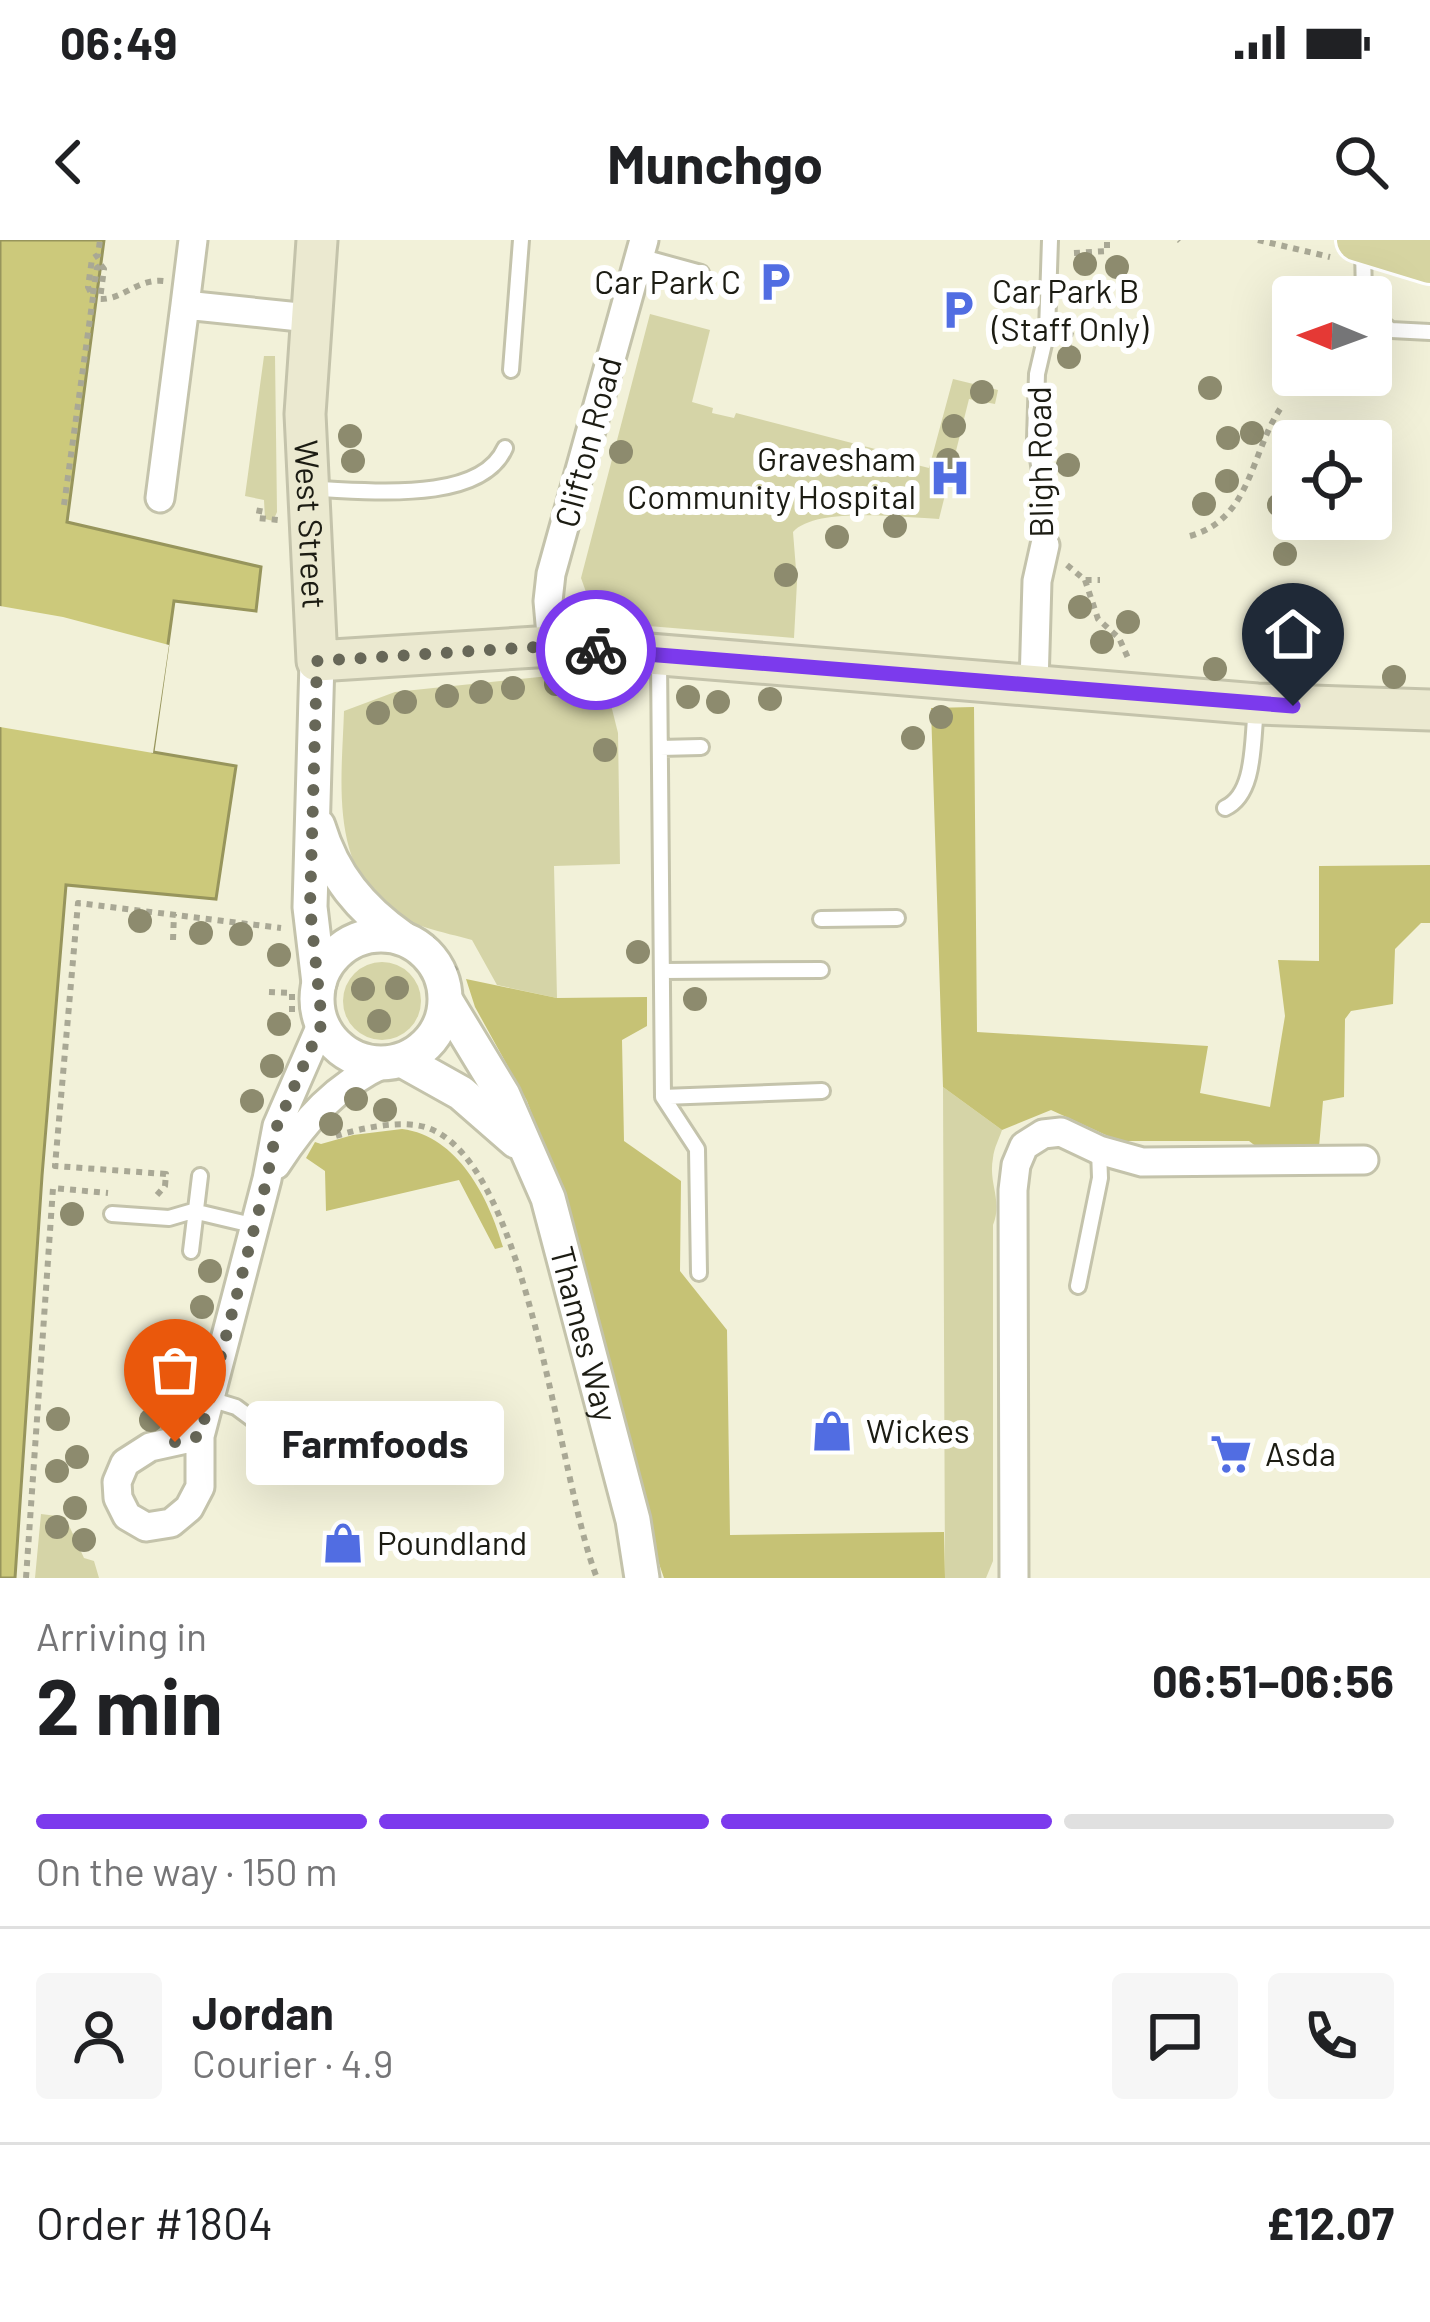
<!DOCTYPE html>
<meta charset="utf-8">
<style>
body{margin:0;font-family:Barlow,sans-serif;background:#f6f6f6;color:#202124;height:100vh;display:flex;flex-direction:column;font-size:45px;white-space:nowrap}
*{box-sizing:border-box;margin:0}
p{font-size:39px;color:#757577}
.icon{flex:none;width:66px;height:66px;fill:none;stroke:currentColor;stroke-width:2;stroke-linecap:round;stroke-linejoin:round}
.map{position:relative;height:1338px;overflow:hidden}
.side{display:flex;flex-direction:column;background:#fff;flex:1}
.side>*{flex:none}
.needle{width:78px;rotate:271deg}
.controls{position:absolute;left:1272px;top:36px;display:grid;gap:24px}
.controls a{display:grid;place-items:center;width:120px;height:120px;border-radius:12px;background:#fff;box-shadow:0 12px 48px #0002;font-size:60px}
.pin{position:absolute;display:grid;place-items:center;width:102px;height:102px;color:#fff;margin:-123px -51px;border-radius:50% 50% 50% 0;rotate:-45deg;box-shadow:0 0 12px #0007}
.pin .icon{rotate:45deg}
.courier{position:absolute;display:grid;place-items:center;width:120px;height:120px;margin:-60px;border:9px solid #7c3aed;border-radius:50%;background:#fff;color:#222;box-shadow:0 3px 15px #0007}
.bubble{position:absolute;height:84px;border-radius:12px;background:#fff;box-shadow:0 12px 48px #0002;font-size:39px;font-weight:700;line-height:84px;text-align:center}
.head em{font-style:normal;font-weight:700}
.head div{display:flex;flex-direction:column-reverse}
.head{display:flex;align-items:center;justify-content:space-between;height:204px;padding:0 36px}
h1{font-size:78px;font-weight:700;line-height:90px}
.bar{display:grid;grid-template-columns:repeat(4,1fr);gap:18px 12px;align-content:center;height:144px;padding:0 36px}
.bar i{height:15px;border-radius:9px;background:#e0e0e0}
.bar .current{background:#7c3aed}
.bar p{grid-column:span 4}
.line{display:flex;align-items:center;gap:30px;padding:0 36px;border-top:3px solid #e0e0e0}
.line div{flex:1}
.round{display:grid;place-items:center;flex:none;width:126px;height:126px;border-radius:12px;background:#f6f6f6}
.status{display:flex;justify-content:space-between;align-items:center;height:84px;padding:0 60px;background:#fff;direction:ltr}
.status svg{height:33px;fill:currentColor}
header{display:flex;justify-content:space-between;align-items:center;height:156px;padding:0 36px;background:#fff;font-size:54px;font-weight:700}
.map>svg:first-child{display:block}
.green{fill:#d5d4a7}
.forest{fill:#c6c275}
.water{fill:#ccc97b;stroke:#97955c;stroke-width:3}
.pier{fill:#f2f1d9}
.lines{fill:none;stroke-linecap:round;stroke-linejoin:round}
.service-casing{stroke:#c4c3ab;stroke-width:20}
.minor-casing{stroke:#c4c3ab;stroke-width:33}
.tertiary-casing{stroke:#c4c3ab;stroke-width:39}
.secondary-casing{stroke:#c4c3ab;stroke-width:45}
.primary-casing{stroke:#fff;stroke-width:48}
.path{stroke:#a9a895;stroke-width:6;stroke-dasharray:6 6;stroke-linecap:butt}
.service{stroke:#fff;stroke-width:14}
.minor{stroke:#fff;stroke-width:27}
.tertiary{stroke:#fff;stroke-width:33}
.secondary{stroke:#ebe9d0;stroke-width:39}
.primary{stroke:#d6d4a1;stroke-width:42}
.tree{fill:#8d8b6e}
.done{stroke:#676758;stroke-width:12;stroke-dasharray:0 21.6}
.route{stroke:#7c3aed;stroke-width:15}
.labels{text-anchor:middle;stroke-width:12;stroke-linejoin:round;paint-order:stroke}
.poi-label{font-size:33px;fill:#1c1c13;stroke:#fff;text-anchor:start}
.street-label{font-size:33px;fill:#1c1c13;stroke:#fff}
</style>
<div class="status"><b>06:49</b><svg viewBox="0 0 49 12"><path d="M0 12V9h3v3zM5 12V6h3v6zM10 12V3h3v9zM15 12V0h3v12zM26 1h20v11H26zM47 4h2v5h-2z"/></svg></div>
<header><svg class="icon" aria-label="back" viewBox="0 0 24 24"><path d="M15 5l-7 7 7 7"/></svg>Munchgo<svg class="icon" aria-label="search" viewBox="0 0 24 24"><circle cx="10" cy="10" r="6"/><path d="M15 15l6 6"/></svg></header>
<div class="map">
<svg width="1430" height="1338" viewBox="0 0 1430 1338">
<rect width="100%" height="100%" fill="#f2f1d9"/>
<!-- green -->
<path class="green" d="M 650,74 L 710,90 L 692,162 L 713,168 L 712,173 L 734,178 L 736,173 L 910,218 L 909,223 L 929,228 L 953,139 L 998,150 L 995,164 L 969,159 L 939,279 C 905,278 817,266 793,292 L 797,342 L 794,398 L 612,383 L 591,366 L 581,338 Z
M 264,116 L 275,116 L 277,272 L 273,281 L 265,279 L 264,260 L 245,256 Z
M 549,436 L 604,437 L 618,493 L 620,624 L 554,626 L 557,758 L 497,745 L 472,700 C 444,692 406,686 384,666 C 330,617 342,536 344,471 L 395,452 Z
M343 761a39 39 0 1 1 78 0a39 39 0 1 1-78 0Z
M 943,847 L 1002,890 C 999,899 994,908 993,918 C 988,944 1003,960 993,985 L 993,1321 L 986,1338 L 945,1338 Z
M 41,1274 L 65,1277 L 84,1318 L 94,1321 L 99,1338 L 35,1338 Z"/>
<!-- forest -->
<path class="forest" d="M 974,467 L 977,792 L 1208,806 L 1200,853 L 1270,867 L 1285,776 L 1278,720 L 1319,721 L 1319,626 L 1430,625 L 1430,683 L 1421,683 L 1395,709 L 1393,764 L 1351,771 L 1345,779 L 1344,857 L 1323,861 L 1319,907 L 1261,910 L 1249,901 L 1119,901 L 1051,870 L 1002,890 L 943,847 L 931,468 Z
M 466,739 L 557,758 L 647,757 L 647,786 L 622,800 L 624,901 L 681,941 L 680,1031 L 727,1090 L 730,1295 L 944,1292 L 945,1338 L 664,1338 L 642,1275 L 569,975 L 527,861 L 475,767 Z
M 402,889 C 458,896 489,958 503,1007 L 495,1009 L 459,940 L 326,971 L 325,931 L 306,918 L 315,902 L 321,904 L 353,895 Z"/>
<!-- water -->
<path class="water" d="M 0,0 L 104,0 L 67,282 L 261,327 L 256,371 L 174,361 L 153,512 L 236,526 L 216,659 L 66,645 L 42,936 L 15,1338 L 0,1338 Z"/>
<!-- pier -->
<path class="pier" d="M 0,366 L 63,377 L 169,405 L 153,513 L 0,487 Z"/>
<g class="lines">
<!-- service casing -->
<g class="service-casing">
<path id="service" d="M 1363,8 L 1364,57
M 639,16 L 701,33
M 1371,75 L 1391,90 L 1430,92
M 511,130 L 521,0
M 313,249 C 364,250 480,265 505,208
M 1045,305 L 1044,258 L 1035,199 L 1037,134 L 1047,91 L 1050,0
M 659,420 L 663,857 L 697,909 L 699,1033
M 660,508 L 701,507
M 1225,568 C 1256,554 1252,500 1256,469
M 821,679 L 897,678
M 662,731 L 821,730
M 663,857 L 822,851
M 112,974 L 169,978 L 193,971 L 252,985
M 191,1011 L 200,936
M 1078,1046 L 1100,938 L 1099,910
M 210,1159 L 236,1167 L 326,1234"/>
</g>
<!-- minor casing -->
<g class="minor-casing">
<path id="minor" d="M 185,65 L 193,0
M 160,258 L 185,65 L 309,78
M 552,406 L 548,361 L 551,334 L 644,0
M 1034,444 L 1037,341 L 1045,305
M 276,925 C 305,880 335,846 385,823
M 200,1196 L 150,1207 L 125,1223 L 117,1242 L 118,1258 L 127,1276 L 146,1287 L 171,1283 L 189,1268 L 200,1247 L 200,1196 L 267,939 L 277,886 L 322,783
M 1014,1338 L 1013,950 L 1016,925 L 1024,906 L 1043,894 L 1061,892 L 1099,910 L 1142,922 L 1364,920"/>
</g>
<!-- tertiary casing -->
<g class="tertiary-casing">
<g id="tertiary">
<path d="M 317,421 L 310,667 L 319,743"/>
<path d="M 318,586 C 333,636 361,669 402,698"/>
<circle cx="381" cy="759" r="64"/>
<path id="s1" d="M 446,761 L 503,855 L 548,958 L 633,1280 L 642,1338"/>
<path d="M 402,820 L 461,853 L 516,901"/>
</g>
</g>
<!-- secondary casing -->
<g class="secondary-casing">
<g id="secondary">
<path id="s2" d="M 317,0 L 305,174 L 317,421 L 552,406 L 1257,464 L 1430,470"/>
</g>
</g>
<!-- primary casing -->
<g class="primary-casing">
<path id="primary" d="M 1358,0 L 1430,22"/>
</g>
<!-- path -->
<path class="path" d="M 1179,0 L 1180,1
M 1258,0 L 1330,17
M 1074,13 L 1107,11 L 1107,0
M 101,25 L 104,29 L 100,59 C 123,60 138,38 164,41
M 93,54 L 97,28 L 101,25
M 1065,120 L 1071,92
M 64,265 L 93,57 L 88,47 L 92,19 L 98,15 L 100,0
M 260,268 L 258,278 L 278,280
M 1190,296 C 1251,279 1250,215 1280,169
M 1067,325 L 1085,340 L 1100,340
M 1085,340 L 1098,379 L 1119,398 L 1128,418
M 431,699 L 456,731
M 173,700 L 174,674
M 269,752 L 292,753 L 292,774
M 336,896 C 362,888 402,879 428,888 C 530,924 558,1241 597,1338
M 157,955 L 165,946 L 166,934 L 55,926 L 78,663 L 281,688
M 161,1086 L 199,1090
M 26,1338 L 53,948 L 108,953"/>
<!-- service -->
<use href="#service" class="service"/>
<!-- minor -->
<use href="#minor" class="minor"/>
<!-- tertiary -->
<use href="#tertiary" class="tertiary"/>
<!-- secondary -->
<use href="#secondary" class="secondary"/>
<!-- primary -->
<use href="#primary" class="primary"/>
</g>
<!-- trees -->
<g class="tree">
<circle cx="1085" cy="24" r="12"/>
<circle cx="1117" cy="27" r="12"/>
<circle cx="1069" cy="117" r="12"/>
<circle cx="1210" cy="148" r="12"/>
<circle cx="982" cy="152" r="12"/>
<circle cx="954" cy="186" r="12"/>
<circle cx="1252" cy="193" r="12"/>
<circle cx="350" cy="196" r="12"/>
<circle cx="1228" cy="198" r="12"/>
<circle cx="621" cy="212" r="12"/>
<circle cx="948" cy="220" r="12"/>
<circle cx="353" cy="221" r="12"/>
<circle cx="1068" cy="225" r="12"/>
<circle cx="1227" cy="241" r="12"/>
<circle cx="1204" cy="264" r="12"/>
<circle cx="1279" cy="265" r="12"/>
<circle cx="895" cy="286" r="12"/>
<circle cx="837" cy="297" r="12"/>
<circle cx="1285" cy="314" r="12"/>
<circle cx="786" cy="335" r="12"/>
<circle cx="1080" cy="367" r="12"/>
<circle cx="1128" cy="382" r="12"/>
<circle cx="1299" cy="398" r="12"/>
<circle cx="1102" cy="402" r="12"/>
<circle cx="1215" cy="429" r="12"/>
<circle cx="1296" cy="434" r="12"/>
<circle cx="1394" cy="437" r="12"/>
<circle cx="556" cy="444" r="12"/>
<circle cx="513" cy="448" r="12"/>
<circle cx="481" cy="452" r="12"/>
<circle cx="447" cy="456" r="12"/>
<circle cx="688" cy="457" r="12"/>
<circle cx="770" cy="459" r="12"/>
<circle cx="405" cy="462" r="12"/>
<circle cx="718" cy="462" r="12"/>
<circle cx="378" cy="473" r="12"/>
<circle cx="941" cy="477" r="12"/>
<circle cx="913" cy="498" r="12"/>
<circle cx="605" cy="510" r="12"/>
<circle cx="140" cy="681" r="12"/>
<circle cx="201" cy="693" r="12"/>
<circle cx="241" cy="694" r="12"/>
<circle cx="638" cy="712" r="12"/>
<circle cx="279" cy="715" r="12"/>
<circle cx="397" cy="748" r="12"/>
<circle cx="363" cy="749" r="12"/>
<circle cx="695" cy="759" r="12"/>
<circle cx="379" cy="781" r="12"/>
<circle cx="279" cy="784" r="12"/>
<circle cx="272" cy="826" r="12"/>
<circle cx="356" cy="859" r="12"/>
<circle cx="252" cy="861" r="12"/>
<circle cx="385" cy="870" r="12"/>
<circle cx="331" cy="884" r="12"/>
<circle cx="72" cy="974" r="12"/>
<circle cx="210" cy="1031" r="12"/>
<circle cx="202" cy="1067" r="12"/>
<circle cx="192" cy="1111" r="12"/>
<circle cx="186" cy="1139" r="12"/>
<circle cx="58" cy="1179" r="12"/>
<circle cx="151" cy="1180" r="12"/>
<circle cx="77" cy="1217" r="12"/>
<circle cx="57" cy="1231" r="12"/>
<circle cx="75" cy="1268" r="12"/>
<circle cx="57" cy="1287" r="12"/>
<circle cx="84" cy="1300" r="12"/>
</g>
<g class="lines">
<!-- done -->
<path class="done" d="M 175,1202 L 200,1196 L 267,939 L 277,886 L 322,783 L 310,667 L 317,421 L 552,406 L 596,410"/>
<!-- route -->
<path class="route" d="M 596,410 L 1293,466"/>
</g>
<!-- icons -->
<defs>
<g id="parking-bare" transform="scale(3.24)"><path d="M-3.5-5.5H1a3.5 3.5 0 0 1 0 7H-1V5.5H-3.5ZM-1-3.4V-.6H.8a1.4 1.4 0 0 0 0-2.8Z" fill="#516de2" stroke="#fff" stroke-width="2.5" paint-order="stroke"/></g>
<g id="hospital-bare" transform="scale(3.24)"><path d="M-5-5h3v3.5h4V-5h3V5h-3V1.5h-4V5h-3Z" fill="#516de2" stroke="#fff" stroke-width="2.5" paint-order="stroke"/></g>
<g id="shop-bare" transform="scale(3.24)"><path d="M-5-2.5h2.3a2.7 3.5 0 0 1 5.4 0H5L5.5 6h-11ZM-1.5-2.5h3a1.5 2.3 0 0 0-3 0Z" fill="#516de2" stroke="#fff" stroke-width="2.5" paint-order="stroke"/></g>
<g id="supermarket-bare" transform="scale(3.24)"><path d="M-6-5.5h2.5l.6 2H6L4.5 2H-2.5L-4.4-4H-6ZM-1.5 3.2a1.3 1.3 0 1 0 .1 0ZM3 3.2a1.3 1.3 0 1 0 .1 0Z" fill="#516de2" stroke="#fff" stroke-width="2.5" paint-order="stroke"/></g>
</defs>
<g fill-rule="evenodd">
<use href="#parking-bare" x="775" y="42"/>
<use href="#parking-bare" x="958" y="70"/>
<use href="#hospital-bare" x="950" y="238"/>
<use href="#shop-bare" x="832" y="1191"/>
<use href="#supermarket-bare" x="1231" y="1214"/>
<use href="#shop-bare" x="343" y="1303"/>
</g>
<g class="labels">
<!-- poi labels -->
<g class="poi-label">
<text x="741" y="54" text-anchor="end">Car Park C</text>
<text x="992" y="63">Car Park B<tspan x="992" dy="38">(Staff Only)</tspan></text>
<text x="916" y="231" text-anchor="end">Gravesham<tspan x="916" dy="38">Community Hospital</tspan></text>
<text x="866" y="1203">Wickes</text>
<text x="1265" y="1226">Asda</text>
<text x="377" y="1315">Poundland</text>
</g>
<!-- street labels -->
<g class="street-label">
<text transform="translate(588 202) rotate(-75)" y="12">Clifton Road</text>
<text transform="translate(1040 222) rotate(-91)" y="12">Bligh Road</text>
<text dy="12" stroke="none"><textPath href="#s2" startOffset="285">West Street</textPath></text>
<text dy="12" stroke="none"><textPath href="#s1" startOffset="363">Thames Way</textPath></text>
</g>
</g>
</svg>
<div class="controls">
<a><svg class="needle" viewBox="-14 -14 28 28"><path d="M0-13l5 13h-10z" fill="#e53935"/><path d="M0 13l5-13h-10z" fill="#757577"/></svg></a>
<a><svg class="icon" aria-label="locate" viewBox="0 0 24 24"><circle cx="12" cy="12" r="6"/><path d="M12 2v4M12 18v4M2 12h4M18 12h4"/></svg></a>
</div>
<div class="pin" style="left:175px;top:1202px;background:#ea580c"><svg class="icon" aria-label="bag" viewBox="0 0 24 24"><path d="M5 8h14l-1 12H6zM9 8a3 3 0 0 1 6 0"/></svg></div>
<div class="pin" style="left:1293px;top:466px;background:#1f2937"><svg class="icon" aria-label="home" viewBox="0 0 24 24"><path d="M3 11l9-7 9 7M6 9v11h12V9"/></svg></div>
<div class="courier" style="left:596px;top:410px"><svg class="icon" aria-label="bike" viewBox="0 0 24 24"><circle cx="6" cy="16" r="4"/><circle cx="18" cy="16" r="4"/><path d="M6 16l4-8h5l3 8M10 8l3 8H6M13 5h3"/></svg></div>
<div class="bubble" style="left:246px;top:1161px;width:258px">Farmfoods</div>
</div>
<section class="side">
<div class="head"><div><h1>2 min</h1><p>Arriving in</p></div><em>06:51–06:56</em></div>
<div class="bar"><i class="current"></i><i class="current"></i><i class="current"></i><i></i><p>On the way · 150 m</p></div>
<div class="line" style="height:216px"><a class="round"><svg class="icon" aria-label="person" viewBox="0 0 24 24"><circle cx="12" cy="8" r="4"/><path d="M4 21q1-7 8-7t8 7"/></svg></a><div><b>Jordan</b><p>Courier · 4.9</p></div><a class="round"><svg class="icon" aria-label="chat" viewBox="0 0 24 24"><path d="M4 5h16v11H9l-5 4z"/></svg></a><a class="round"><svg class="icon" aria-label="phone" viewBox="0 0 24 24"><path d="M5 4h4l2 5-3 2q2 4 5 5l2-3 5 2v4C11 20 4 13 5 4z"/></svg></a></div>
<div class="line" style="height:156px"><div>Order #1804</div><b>£12.07</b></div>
</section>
